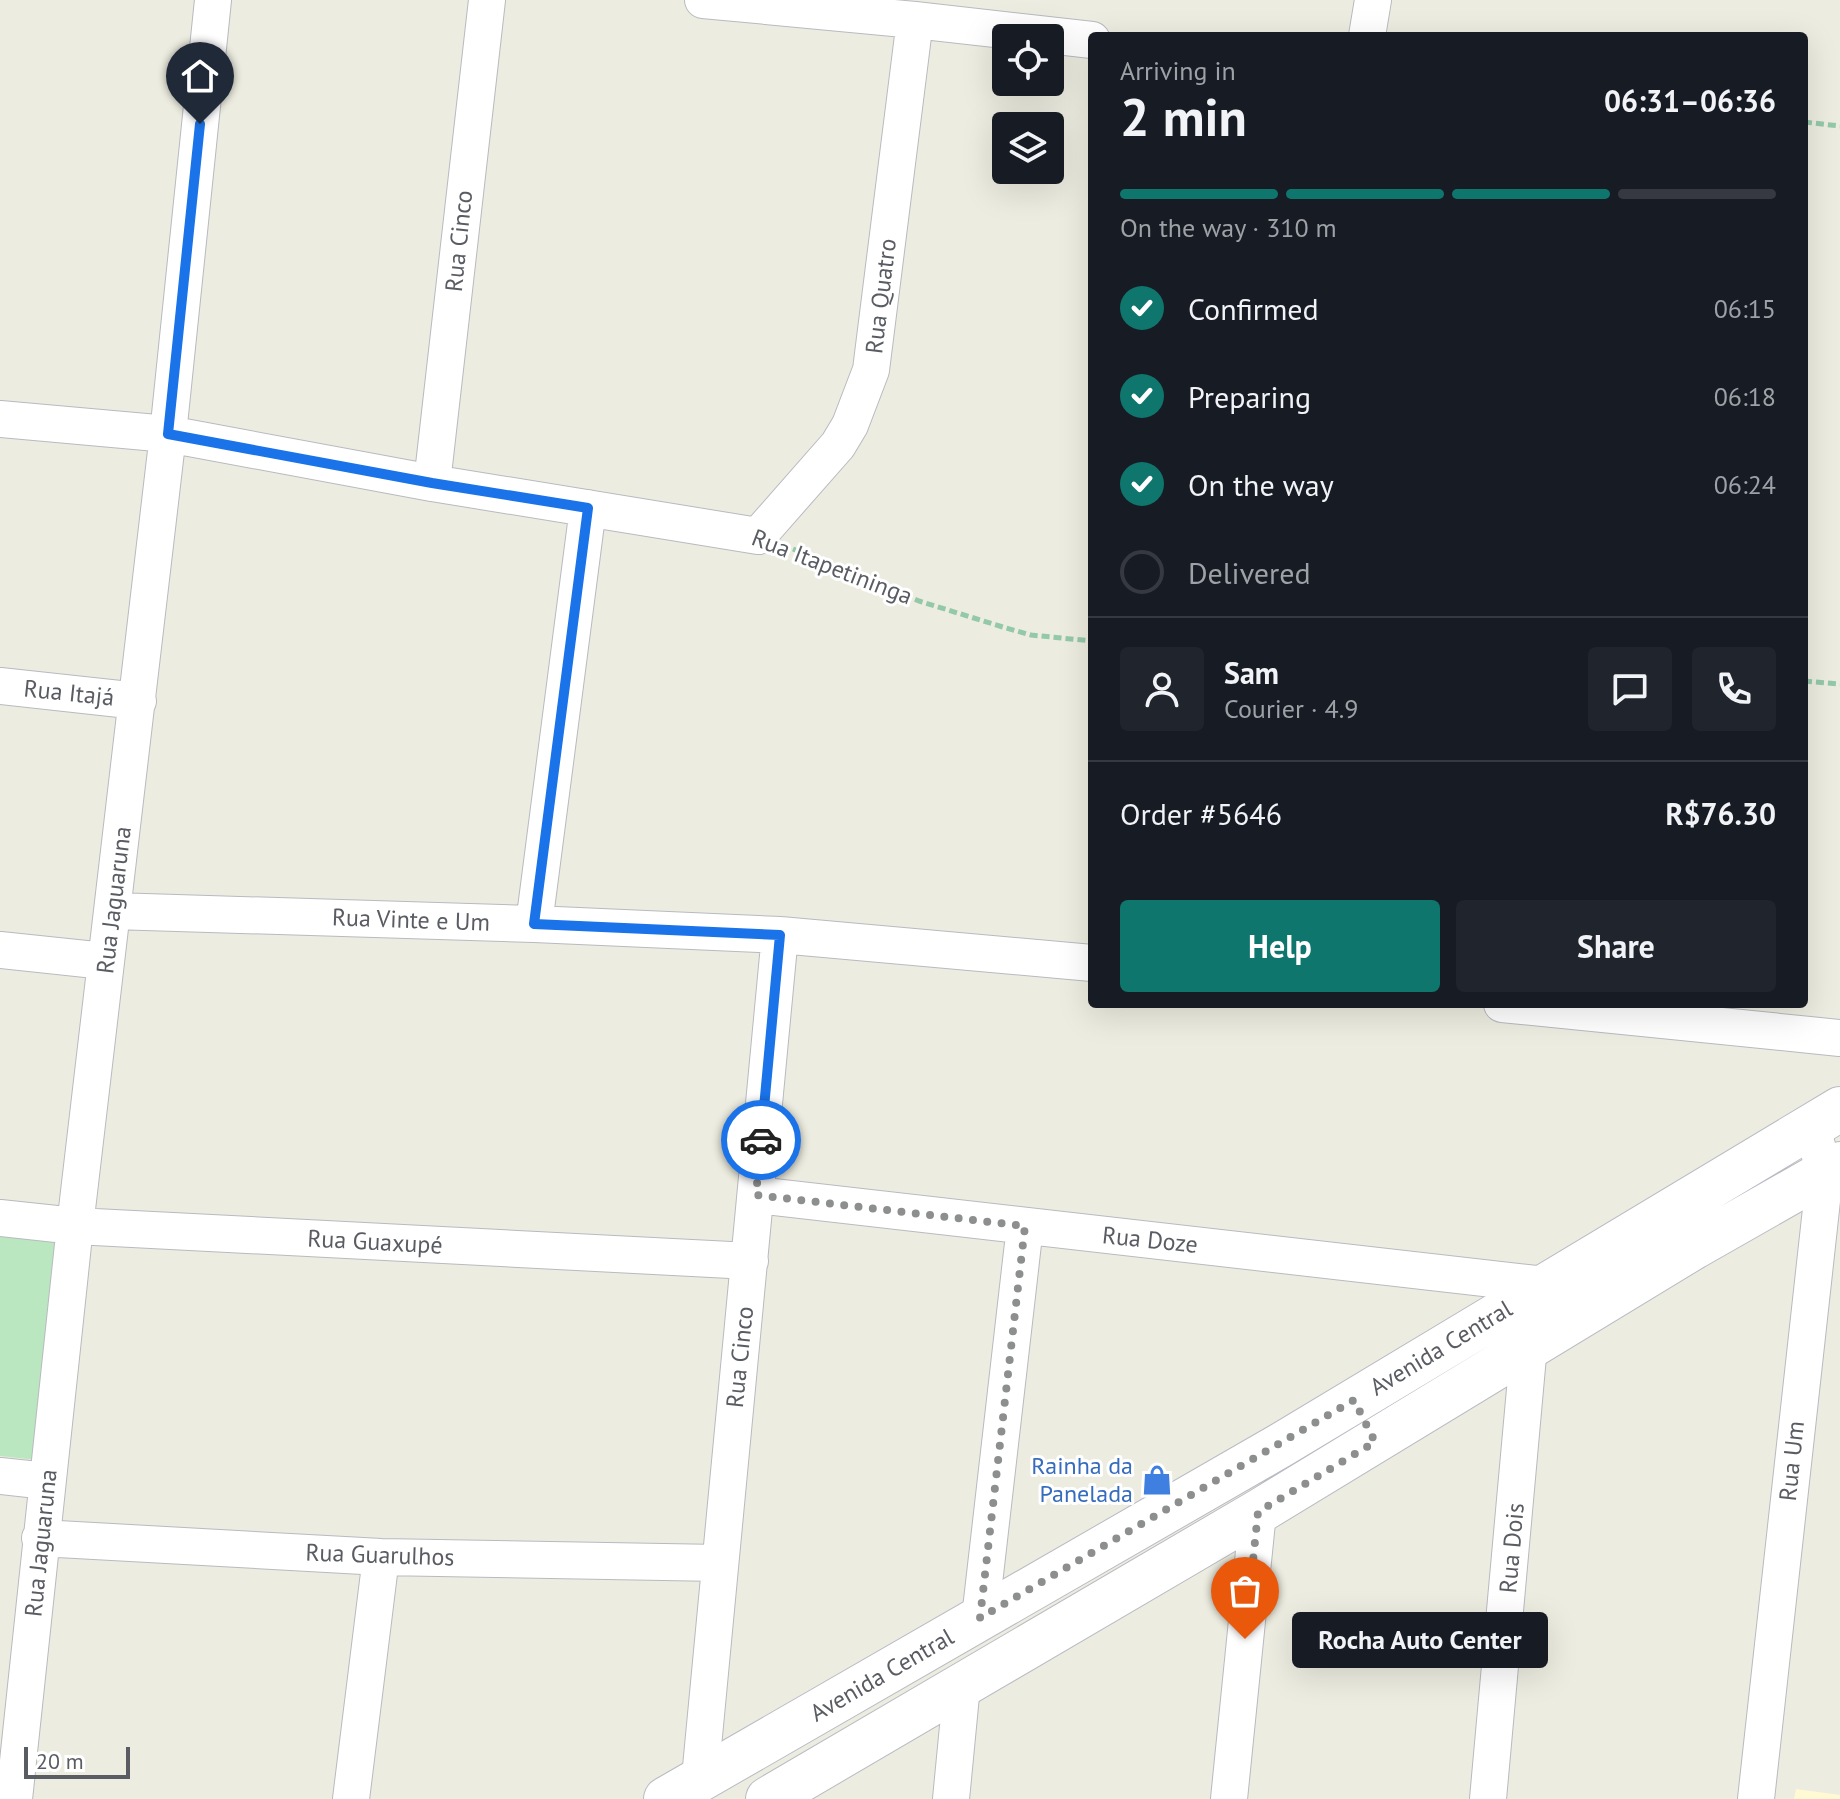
<!DOCTYPE html>
<meta charset="utf-8">
<style>
body{margin:0;font-family:"PT Sans",sans-serif;background:#20242c;color:#f1f3f6;height:100vh;display:flex;flex-direction:column;font-size:30px;white-space:nowrap}
*{box-sizing:border-box;margin:0}
p{font-size:26px;color:#9ea1a6}
.icon{flex:none;width:44px;height:44px;fill:none;stroke:currentColor;stroke-width:2;stroke-linecap:round;stroke-linejoin:round}
.map{position:relative;flex:1;overflow:hidden}
.panel{position:absolute;left:1088px;top:32px;width:720px;height:976px;display:flex;flex-direction:column;background:#171b24;border-radius:8px;box-shadow:0 8px 32px #0002}
.panel>*{flex:none}
.controls{position:absolute;left:992px;top:24px;display:grid;gap:16px}
.controls a{display:grid;place-items:center;width:72px;height:72px;border-radius:8px;background:#171b24;box-shadow:0 8px 32px #0002;font-size:40px}
.scale{position:absolute;left:24px;bottom:20px;width:106px;box-sizing:border-box;padding-left:8px;border:4px solid #595c62;border-top:0;font-size:22px;line-height:28px;white-space:nowrap;color:#595c62;-webkit-text-stroke:6px #fff;paint-order:stroke}
.pin{position:absolute;display:grid;place-items:center;width:68px;height:68px;color:#fff;margin:-82px -34px;border-radius:50% 50% 50% 0;rotate:-45deg;box-shadow:0 0 8px #0007}
.pin .icon{rotate:45deg}
.courier{position:absolute;display:grid;place-items:center;width:80px;height:80px;margin:-40px;border:6px solid #1a73e8;border-radius:50%;background:#fff;color:#222;box-shadow:0 2px 10px #0007}
.bubble{position:absolute;height:56px;border-radius:8px;background:#171b24;box-shadow:0 8px 32px #0002;font-size:26px;font-weight:700;line-height:56px;text-align:center}
.headline em{font-style:normal;font-weight:700}
.headline div{display:flex;flex-direction:column-reverse}
.headline{display:flex;align-items:center;justify-content:space-between;height:136px;padding:0 32px}
h1{font-size:52px;font-weight:700;line-height:60px}
.bar{display:grid;grid-template-columns:repeat(4,1fr);gap:12px 8px;align-content:center;height:96px;padding:0 32px}
.bar i{height:10px;border-radius:6px;background:#363941}
.bar .current{background:#0f766e}
.bar p{grid-column:span 4}
.line{display:flex;align-items:center;gap:20px;padding:0 32px;border-top:2px solid #363941}
.line div{flex:1}
.round{display:grid;place-items:center;flex:none;width:84px;height:84px;border-radius:8px;background:#20242c}
ol{padding:0 32px;list-style:none}
li{display:flex;align-items:center;gap:24px;height:88px}
li p{margin-inline-start:auto}
li .icon{padding:8px;border-radius:50%;background:#0f766e;color:#fff;stroke-width:4}
li:last-child{color:#9ea1a6}
li i{width:44px;height:44px;border:4px solid #363941;border-radius:50%}
.action{display:flex;gap:16px;margin-top:auto;padding:16px 32px}
.action a{flex:1;height:92px;border-radius:8px;background:#0f766e;color:#fff;font-size:32px;font-weight:700;line-height:92px;text-align:center}
.action a+a{background:#20242c;color:#f1f3f6}
.map>svg:first-child{display:block}
.commercial{fill:#fffad3}
.green{fill:#bae7bf}
.lines{fill:none;stroke-linecap:round;stroke-linejoin:round}
.street-casing{stroke:#b8bac0;stroke-width:38}
.secondary-casing{stroke:#b9bbc3;stroke-width:46}
.path{stroke:#93c8a8;stroke-width:5;stroke-dasharray:8 4;stroke-linecap:butt}
.street{stroke:#fff;stroke-width:36}
.secondary{stroke:#fff;stroke-width:44}
.done{stroke:#8d8e8e;stroke-width:8;stroke-dasharray:0 14.4}
.route{stroke:#1a73e8;stroke-width:10}
.labels{text-anchor:middle;stroke-width:6;stroke-linejoin:round;paint-order:stroke}
.street-label{font-size:24px;fill:#595c62;stroke:#fff}
.shop-label{font-size:24px;fill:#366cbe;stroke:#fff;text-anchor:end}
</style>
<div class="map">
<svg width="1840" height="1799" viewBox="0 0 1840 1799">
<rect width="100%" height="100%" fill="#edece0"/>
<!-- commercial -->
<path class="commercial" d="M 1796,1789 L 1840,1795 L 1840,1799 L 1794,1799 Z"/>
<!-- green -->
<path class="green" d="M 0,1234 L 62,1241 L 37,1460 L 0,1456 Z"/>
<g class="lines">
<!-- street casing -->
<g class="street-casing">
<path id="street" d="M 703,0 L 915,20 L 1092,40
M 1367,36 L 1373,0
M 0,419 L 168,434 L 432,483 L 758,536 L 838,445 L 850,425 L 871,370 L 915,20
M 432,483 L 487,0
M 0,686 L 138,701
M 113,911 L 534,924 L 780,935 L 1092,963
M 534,924 L 588,508
M 0,950 L 105,961
M 1502,1004 L 1840,1038
M 756,1195 L 1545,1285
M 0,1218 L 75,1226 L 750,1261
M 0,1476 L 47,1481
M 40,1538 L 381,1557 L 720,1563
M 980,1618 L 1025,1226
M 700,1778 L 780,935
M 14,1799 L 75,1226 L 168,434 L 213,0
M 351,1799 L 381,1557
M 951,1799 L 962,1685
M 1229,1799 L 1258,1512
M 1488,1799 L 1529,1345
M 1756,1799 L 1825,1173 L 1811,1125"/>
</g>
<!-- secondary casing -->
<g class="secondary-casing">
<path id="secondary" d="M 666,1799 L 1281,1445 L 1840,1109
M 768,1799 L 1258,1512 L 1694,1247 L 1840,1164"/>
</g>
<!-- path -->
<path class="path" d="M 1804,122 L 1840,126
M 793,549 L 919,601 L 1006,628 L 1031,635 L 1092,641
M 1804,681 L 1840,684"/>
<!-- street -->
<use href="#street" class="street"/>
<!-- secondary -->
<use href="#secondary" class="secondary"/>
</g>
<g class="lines">
<!-- done -->
<path class="done" d="M 761,1140 L 756,1195 L 1025,1226 L 980,1618 L 1354,1400 L 1375,1442 L 1258,1512 L 1245,1639"/>
<!-- route -->
<path class="route" d="M 200,124 L 168,434 L 432,483 L 588,508 L 534,924 L 780,935 L 761,1140"/>
</g>
<!-- icons -->
<defs>
<g id="shop-bare" transform="scale(2.4)"><path d="M-5-2.5h2.3a2.7 3.5 0 0 1 5.4 0H5L5.5 6h-11ZM-1.5-2.5h3a1.5 2.3 0 0 0-3 0Z" fill="#3f7fe0" stroke="#fff" stroke-width="2.5" paint-order="stroke"/></g>
</defs>
<g fill-rule="evenodd">
<use href="#shop-bare" x="1157" y="1480"/>
</g>
<g class="labels">
<!-- street labels -->
<g class="street-label">
<text transform="translate(459 241) rotate(-84)" y="8">Rua Cinco</text>
<text transform="translate(881 296) rotate(-83)" y="8">Rua Quatro</text>
<text transform="translate(832 567) rotate(21)" y="8">Rua Itapetininga</text>
<text transform="translate(69 693) rotate(6)" y="8">Rua Itajá</text>
<text transform="translate(114 900) rotate(-83)" y="8">Rua Jaguaruna</text>
<text transform="translate(411 920) rotate(2)" y="8">Rua Vinte e Um</text>
<text transform="translate(1150 1240) rotate(6)" y="8">Rua Doze</text>
<text transform="translate(375 1242) rotate(3)" y="8">Rua Guaxupé</text>
<text transform="translate(1441 1348) rotate(-31)" y="8">Avenida Central</text>
<text transform="translate(740 1357) rotate(-84)" y="8">Rua Cinco</text>
<text transform="translate(1792 1461) rotate(-84)" y="8">Rua Um</text>
<text transform="translate(41 1543) rotate(-84)" y="8">Rua Jaguaruna</text>
<text transform="translate(1512 1548) rotate(-85)" y="8">Rua Dois</text>
<text transform="translate(380 1555) rotate(2)" y="8">Rua Guarulhos</text>
<text transform="translate(882 1675) rotate(-30)" y="8">Avenida Central</text>
</g>
<!-- shop labels -->
<g class="shop-label">
<text x="1133" y="1474">Rainha da<tspan x="1133" dy="28">Panelada</tspan></text>
</g>
</g>
</svg>
<div class="controls">
<a><svg class="icon" aria-label="locate" viewBox="0 0 24 24"><circle cx="12" cy="12" r="6"/><path d="M12 2v4M12 18v4M2 12h4M18 12h4"/></svg></a>
<a><svg class="icon" aria-label="layers" viewBox="0 0 24 24"><path d="M12 4l9 5-9 5-9-5zM3 14l9 5 9-5"/></svg></a>
</div>
<div class="scale">20 m</div>
<div class="pin" style="left:1245px;top:1639px;background:#ea580c"><svg class="icon" aria-label="bag" viewBox="0 0 24 24"><path d="M5 8h14l-1 12H6zM9 8a3 3 0 0 1 6 0"/></svg></div>
<div class="pin" style="left:200px;top:124px;background:#1f2937"><svg class="icon" aria-label="home" viewBox="0 0 24 24"><path d="M3 11l9-7 9 7M6 9v11h12V9"/></svg></div>
<div class="courier" style="left:761px;top:1140px"><svg class="icon" aria-label="car" viewBox="0 0 24 24"><path d="M5 17H2v-5l4-1 3-4h7l3 4 3 1v5h-3M9 17h6M6 11h13"/><circle cx="7" cy="17" r="2"/><circle cx="17" cy="17" r="2"/></svg></div>
<div class="bubble" style="left:1292px;top:1612px;width:256px">Rocha Auto Center</div>
<section class="panel">
<div class="headline"><div><h1>2 min</h1><p>Arriving in</p></div><em>06:31–06:36</em></div>
<div class="bar"><i class="current"></i><i class="current"></i><i class="current"></i><i></i><p>On the way · 310 m</p></div>
<ol>
<li><svg class="icon" aria-label="check" viewBox="0 0 24 24"><path d="M5 12l5 5 9-10"/></svg>Confirmed<p>06:15</p></li>
<li><svg class="icon" aria-label="check" viewBox="0 0 24 24"><path d="M5 12l5 5 9-10"/></svg>Preparing<p>06:18</p></li>
<li><svg class="icon" aria-label="check" viewBox="0 0 24 24"><path d="M5 12l5 5 9-10"/></svg>On the way<p>06:24</p></li>
<li><i></i>Delivered</li>
</ol>
<div class="line" style="height:144px"><a class="round"><svg class="icon" aria-label="person" viewBox="0 0 24 24"><circle cx="12" cy="8" r="4"/><path d="M4 21q1-7 8-7t8 7"/></svg></a><div><b>Sam</b><p>Courier · 4.9</p></div><a class="round"><svg class="icon" aria-label="chat" viewBox="0 0 24 24"><path d="M4 5h16v11H9l-5 4z"/></svg></a><a class="round"><svg class="icon" aria-label="phone" viewBox="0 0 24 24"><path d="M5 4h4l2 5-3 2q2 4 5 5l2-3 5 2v4C11 20 4 13 5 4z"/></svg></a></div>
<div class="line" style="height:104px"><div>Order #5646</div><b>R$76.30</b></div>
<div class="action"><a>Help</a><a>Share</a></div>
</section>
</div>
